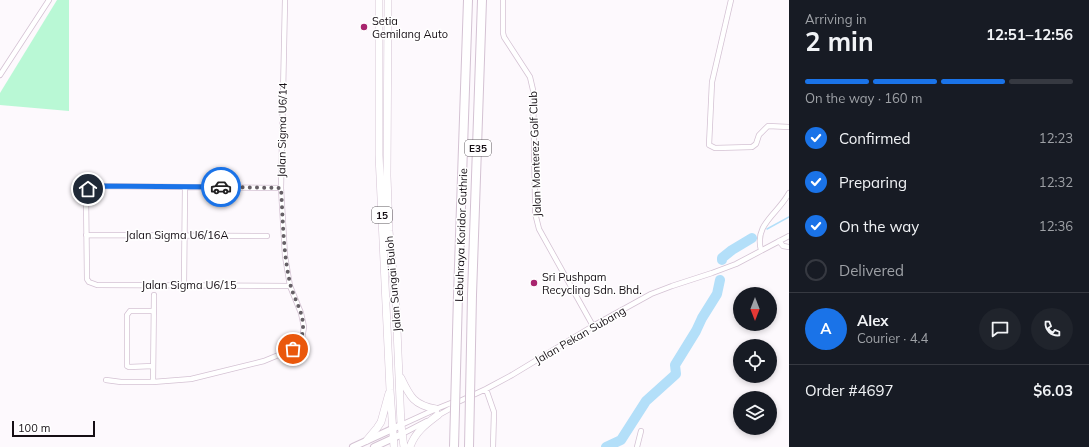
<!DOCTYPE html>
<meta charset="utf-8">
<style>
body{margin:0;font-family:Mulish,sans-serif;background:#20242c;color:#f1f3f6;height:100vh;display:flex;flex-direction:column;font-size:15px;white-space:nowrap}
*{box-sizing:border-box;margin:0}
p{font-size:13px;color:#9ea1a6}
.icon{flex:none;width:22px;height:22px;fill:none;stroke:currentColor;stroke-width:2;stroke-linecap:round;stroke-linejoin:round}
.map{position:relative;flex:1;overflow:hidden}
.sheet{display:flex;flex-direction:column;background:#171b24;width:300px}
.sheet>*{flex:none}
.needle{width:26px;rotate:180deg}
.buttons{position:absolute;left:733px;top:287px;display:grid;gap:8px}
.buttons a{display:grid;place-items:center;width:44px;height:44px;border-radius:50%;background:#171b24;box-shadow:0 2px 6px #0003;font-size:20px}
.scale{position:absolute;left:12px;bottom:10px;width:83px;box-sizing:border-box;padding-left:4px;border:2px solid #150e14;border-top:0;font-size:11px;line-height:14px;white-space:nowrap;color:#150e14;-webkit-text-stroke:3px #fff;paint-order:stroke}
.pin{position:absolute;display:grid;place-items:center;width:34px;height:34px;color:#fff;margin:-17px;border:2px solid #fff;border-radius:50%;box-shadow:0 1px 4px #0007}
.courier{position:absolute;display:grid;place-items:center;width:40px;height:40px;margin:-20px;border:3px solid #1a73e8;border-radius:50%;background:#fff;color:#222;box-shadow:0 1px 5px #0007}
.head em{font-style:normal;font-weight:700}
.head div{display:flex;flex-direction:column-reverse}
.head{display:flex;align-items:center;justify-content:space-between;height:68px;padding:0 16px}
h1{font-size:26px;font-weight:700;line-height:30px}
.bar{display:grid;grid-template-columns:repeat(4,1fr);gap:6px 4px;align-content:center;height:48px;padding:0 16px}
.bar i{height:5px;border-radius:3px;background:#363941}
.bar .current{background:#1a73e8}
.bar p{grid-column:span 4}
.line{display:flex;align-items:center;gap:10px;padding:0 16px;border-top:1px solid #363941}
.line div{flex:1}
.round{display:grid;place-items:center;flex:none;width:42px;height:42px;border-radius:21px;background:#20242c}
ol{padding:0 16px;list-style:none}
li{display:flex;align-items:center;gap:12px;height:44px}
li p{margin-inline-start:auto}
li .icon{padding:4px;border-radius:50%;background:#1a73e8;color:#fff;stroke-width:4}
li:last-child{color:#9ea1a6}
li i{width:22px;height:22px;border:2px solid #363941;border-radius:50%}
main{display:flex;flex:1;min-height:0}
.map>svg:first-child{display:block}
.green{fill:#b9f8d5}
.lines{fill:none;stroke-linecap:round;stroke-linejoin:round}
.stream{stroke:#b3dff9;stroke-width:1.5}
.river{stroke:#b3dff9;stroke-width:10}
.minor-casing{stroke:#d4c2d3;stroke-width:6}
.secondary-casing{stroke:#d4c2d3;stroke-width:8}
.trunk-casing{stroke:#d4c2d3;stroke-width:8}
.motorway-casing{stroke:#d4c2d3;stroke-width:10}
.minor{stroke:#fff;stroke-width:4.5}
.secondary{stroke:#fff;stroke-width:6}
.trunk{stroke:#fff;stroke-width:7}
.motorway{stroke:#fff;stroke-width:8}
.motorway-bridge-casing{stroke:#d4c2d3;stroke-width:10;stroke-linecap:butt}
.motorway-bridge{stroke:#fff;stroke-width:8}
.done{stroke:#666066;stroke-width:4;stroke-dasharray:0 7.2}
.route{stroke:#1a73e8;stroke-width:5}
.poi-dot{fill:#a8246e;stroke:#fff;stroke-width:1.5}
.labels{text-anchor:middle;stroke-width:3;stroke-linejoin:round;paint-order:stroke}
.shield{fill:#fff;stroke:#5b565a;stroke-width:1}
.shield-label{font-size:10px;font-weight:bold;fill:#150e14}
.poi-label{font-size:11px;fill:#150e14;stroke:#fff;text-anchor:start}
.street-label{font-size:11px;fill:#150e14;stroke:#fff}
</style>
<main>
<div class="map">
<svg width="789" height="447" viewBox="0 0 789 447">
<rect width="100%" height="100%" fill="#fdf9fd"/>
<!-- green -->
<path class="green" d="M 57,0 L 69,0 L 69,111 L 0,105 L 0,93 Z"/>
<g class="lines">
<!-- stream -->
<path class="stream" d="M 767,229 L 789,217"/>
<!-- river -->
<path class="river" d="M 722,260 L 722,258 L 732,250 L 752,238
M 606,447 L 621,440 L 646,401 L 676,374 L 675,365 L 696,331 L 702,318 L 717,294 L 720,280"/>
<!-- minor casing -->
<g class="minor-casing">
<path id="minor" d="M 503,0 L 503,33 L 504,37 L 530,77 L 533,90 L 535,199 L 535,213 L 539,229 L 593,326
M 731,0 L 712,82 L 709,145 L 715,148 L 752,147 L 756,144 L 759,135 L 768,126 L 789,127
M 0,75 L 49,0
M 281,188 L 96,186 C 90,187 87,189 86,195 L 87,279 L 89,282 L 97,285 L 290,286
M 86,235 L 267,236
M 779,241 L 783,246 L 789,247
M 761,250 C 754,224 778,214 789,193
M 184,285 L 185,187
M 153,366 L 129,367 L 127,366 L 127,315 L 130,311 L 153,311
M 106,380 L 121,382 L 153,382 L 191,379 L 264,361 L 293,349 L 302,339 L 304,327 L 301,313 L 290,286 L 285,256 L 281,188 L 285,0
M 153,382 L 154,295
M 486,389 L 494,412 L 493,447
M 437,416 L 455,406
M 401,425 L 436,409 L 451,403 L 460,401 L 486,389 L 512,375 L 593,326 L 651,294 L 672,286 L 712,273 L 736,264 L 789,236
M 402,434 L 427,421
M 637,447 L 641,431"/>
</g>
<!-- secondary casing -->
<g class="secondary-casing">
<path id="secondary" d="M 353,447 L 401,425
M 374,447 L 402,434"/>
</g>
<!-- trunk casing -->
<g class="trunk-casing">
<path id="trunk" d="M 379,0 L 379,155 L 390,390 L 394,447
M 388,0 L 387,176 L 389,231 L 396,305 L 401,425 L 404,447
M 401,378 C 410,397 414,405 436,409
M 367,440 L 377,428 L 381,422 L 389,393
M 410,447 C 415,432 426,424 438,415"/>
</g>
<!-- motorway casing -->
<g class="motorway-casing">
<path id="motorway" d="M 458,295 L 468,0
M 472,295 L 482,0"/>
</g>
<!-- minor -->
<use href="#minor" class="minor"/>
<!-- secondary -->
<use href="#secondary" class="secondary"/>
<!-- trunk -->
<use href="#trunk" class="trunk"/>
<!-- motorway -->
<use href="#motorway" class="motorway"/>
<!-- motorway-bridge casing -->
<g class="motorway-bridge-casing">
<path id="motorway-bridge" d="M 454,447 L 458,295
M 469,447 L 472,295"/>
</g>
<!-- motorway-bridge -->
<use href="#motorway-bridge" class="motorway-bridge"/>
</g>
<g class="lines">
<!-- done -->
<path class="done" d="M 221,187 L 281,188 C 283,220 283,252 290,283 C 293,298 304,312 303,328 C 303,337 299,342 293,349"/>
<!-- route -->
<path class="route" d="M 88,189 L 96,186 L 221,187"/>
</g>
<!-- markers -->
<g class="poi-dot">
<circle cx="364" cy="27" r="4"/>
<circle cx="534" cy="283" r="4"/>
</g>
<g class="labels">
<!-- shield labels -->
<g class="shield">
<rect x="465" y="140" width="26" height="16" rx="3"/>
<rect x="372" y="207" width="20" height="16" rx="3"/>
</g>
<g class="shield-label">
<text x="478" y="152">E35</text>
<text x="382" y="219">15</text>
</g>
<!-- poi labels -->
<g class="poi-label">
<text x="372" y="25">Setia<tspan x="372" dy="13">Gemilang Auto</tspan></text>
<text x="542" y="281">Sri Pushpam<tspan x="542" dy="13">Recycling Sdn. Bhd.</tspan></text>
</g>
<!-- street labels -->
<g class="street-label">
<text transform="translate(282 130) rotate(-89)" y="4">Jalan Sigma U6/14</text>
<text transform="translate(535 154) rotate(-92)" y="4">Jalan Monterez Golf Club</text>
<text x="177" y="239">Jalan Sigma U6/16A</text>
<text transform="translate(461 235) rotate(-88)" y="4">Lebuhraya Koridor Guthrie</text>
<text transform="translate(393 284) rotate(-95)" y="4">Jalan Sungai Buloh</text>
<text x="189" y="289">Jalan Sigma U6/15</text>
<text transform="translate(580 335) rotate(-30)" y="4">Jalan Pekan Subang</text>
</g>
</g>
</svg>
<div class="buttons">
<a><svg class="needle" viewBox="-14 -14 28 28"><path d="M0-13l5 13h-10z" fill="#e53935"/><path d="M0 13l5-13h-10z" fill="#9ea1a6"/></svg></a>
<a><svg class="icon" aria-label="locate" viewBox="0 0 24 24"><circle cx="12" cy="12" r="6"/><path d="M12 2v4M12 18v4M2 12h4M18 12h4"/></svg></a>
<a><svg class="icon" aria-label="layers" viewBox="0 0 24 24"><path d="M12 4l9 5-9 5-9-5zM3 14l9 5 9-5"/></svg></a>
</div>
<div class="scale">100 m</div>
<div class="pin" style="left:293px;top:349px;background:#ea580c"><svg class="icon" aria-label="bag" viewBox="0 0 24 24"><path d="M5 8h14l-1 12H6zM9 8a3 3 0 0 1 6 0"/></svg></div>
<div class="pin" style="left:88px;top:189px;background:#1f2937"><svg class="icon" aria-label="home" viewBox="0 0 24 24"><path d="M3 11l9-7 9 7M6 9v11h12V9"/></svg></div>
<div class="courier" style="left:221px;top:187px"><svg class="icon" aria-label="car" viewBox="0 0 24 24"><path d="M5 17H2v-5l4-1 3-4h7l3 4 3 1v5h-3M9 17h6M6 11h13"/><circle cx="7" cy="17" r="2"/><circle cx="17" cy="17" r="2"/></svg></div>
</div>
<section class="sheet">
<div class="head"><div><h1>2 min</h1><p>Arriving in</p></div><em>12:51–12:56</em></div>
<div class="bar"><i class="current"></i><i class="current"></i><i class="current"></i><i></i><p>On the way · 160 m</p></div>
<ol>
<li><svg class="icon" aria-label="check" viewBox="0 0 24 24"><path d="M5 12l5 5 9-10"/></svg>Confirmed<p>12:23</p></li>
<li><svg class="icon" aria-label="check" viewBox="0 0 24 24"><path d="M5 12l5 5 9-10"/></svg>Preparing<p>12:32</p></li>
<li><svg class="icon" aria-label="check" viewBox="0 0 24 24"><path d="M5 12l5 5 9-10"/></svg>On the way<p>12:36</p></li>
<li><i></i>Delivered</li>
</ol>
<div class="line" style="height:72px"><b class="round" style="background:#1a73e8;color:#fff">A</b><div><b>Alex</b><p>Courier · 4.4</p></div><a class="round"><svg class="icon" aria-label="chat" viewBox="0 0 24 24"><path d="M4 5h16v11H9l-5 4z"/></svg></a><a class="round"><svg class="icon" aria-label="phone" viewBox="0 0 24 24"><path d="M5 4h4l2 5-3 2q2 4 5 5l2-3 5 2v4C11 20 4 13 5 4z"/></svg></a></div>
<div class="line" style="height:52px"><div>Order #4697</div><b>$6.03</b></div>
</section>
</main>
